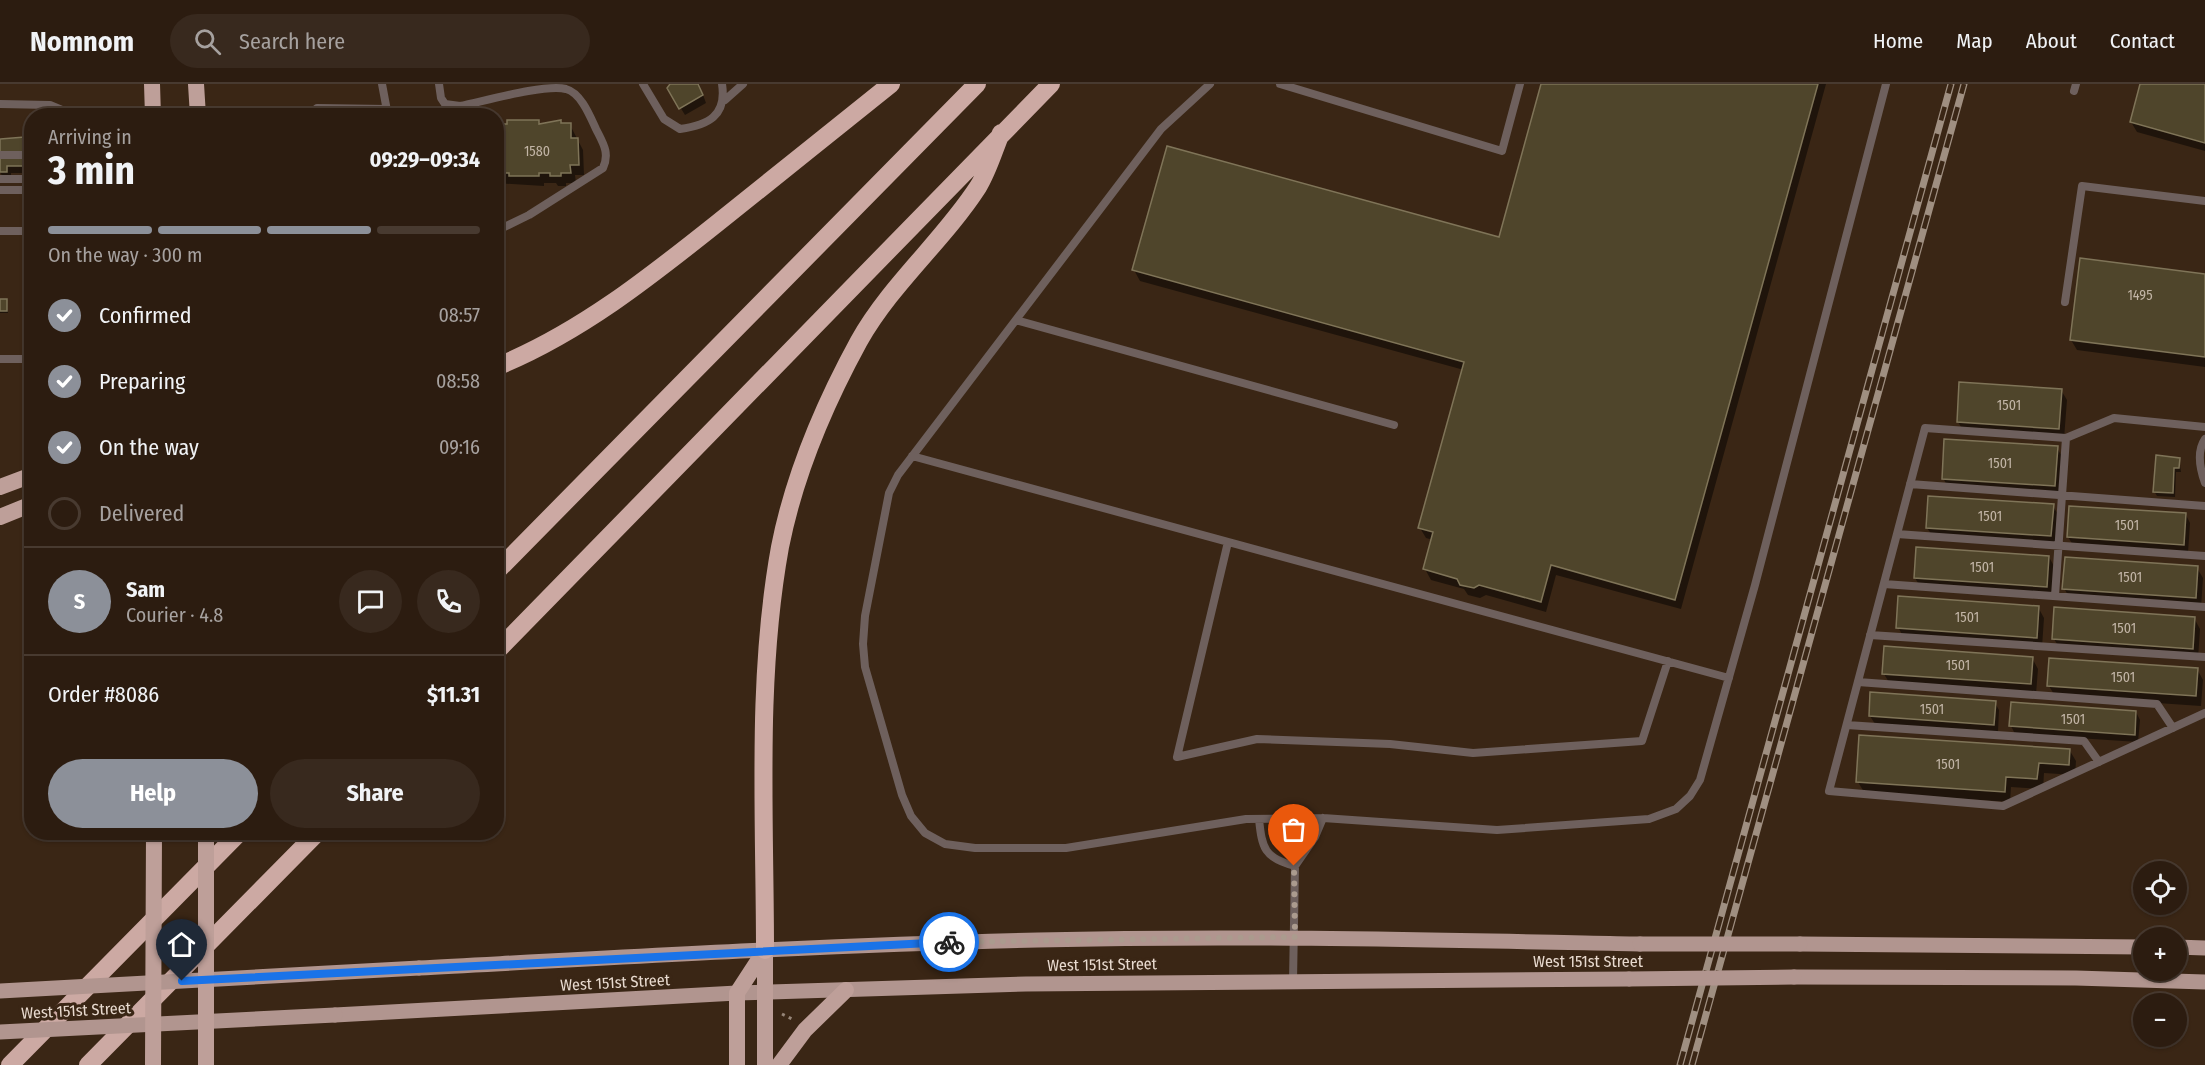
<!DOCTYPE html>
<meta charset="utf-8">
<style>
body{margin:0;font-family:"Fira Sans Condensed",sans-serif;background:#38291e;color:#f1f3f6;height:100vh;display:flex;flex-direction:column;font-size:22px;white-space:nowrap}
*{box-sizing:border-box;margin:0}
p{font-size:20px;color:#a6a19f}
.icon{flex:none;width:33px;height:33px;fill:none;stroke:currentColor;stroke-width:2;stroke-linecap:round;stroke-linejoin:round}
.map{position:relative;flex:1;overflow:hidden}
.side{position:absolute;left:24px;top:24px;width:480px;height:732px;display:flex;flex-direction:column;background:#2c1c10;border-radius:24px;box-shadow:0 2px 4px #0004,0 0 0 2px #483a30}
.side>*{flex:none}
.controls{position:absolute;left:2133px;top:777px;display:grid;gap:12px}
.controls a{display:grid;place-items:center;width:54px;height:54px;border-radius:50%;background:#2c1c10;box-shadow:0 2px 4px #0004,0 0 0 2px #483a30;font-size:30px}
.pin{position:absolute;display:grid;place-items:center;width:51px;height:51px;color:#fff;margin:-62px -26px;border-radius:50% 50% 50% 0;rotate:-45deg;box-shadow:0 0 6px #0007}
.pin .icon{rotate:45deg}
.courier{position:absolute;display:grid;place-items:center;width:60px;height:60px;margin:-30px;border:4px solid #1a73e8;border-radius:50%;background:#fff;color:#222;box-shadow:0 2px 8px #0007}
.head em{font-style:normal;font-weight:700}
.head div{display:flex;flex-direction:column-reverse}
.head{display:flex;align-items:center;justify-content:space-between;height:102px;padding:0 24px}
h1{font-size:39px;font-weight:700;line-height:45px}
.bar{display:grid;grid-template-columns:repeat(4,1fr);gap:9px 6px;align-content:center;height:72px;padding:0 24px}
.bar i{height:8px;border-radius:4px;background:#483a30}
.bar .active{background:#8c9099}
.bar p{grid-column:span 4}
.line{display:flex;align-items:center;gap:15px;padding:0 24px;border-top:2px solid #483a30}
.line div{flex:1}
.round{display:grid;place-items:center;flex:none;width:63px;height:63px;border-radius:32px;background:#38291e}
ol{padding:0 24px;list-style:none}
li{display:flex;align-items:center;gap:18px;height:66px}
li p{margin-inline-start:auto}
li .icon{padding:6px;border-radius:50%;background:#8c9099;color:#fff;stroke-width:4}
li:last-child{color:#a6a19f}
li i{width:33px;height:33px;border:3px solid #483a30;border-radius:50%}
.button{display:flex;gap:12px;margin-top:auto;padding:12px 24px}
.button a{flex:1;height:69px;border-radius:36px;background:#8c9099;color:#fff;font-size:24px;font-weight:700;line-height:69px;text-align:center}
.button a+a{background:#38291e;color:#f1f3f6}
header{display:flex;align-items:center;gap:36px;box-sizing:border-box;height:84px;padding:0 30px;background:#2c1c10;border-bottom:2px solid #483a30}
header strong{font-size:28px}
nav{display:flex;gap:33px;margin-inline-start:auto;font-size:21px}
.search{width:420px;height:54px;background:#38291e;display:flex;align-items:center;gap:15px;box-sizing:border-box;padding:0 21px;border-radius:33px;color:#a6a19f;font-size:22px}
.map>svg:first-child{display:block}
.shadow{fill:#0007}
.building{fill:#4f452b;stroke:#7f7458;stroke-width:1.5}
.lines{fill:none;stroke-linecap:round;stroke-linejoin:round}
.path{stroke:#968578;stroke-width:3;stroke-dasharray:3 4.5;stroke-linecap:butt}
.service{stroke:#6e605d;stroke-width:8}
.primary{stroke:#b1958f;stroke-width:15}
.trunk{stroke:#be9f99;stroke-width:16}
.motorway{stroke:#cca9a3;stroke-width:18}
.rail-casing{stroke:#9f8f81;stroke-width:7}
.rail{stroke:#3a2615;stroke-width:4.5;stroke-dasharray:14;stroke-linecap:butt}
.primary-bridge{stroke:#b1958f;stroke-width:15}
.trunk-bridge{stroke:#be9f99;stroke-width:16}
.done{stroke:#ab9b8e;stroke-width:6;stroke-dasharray:0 10.8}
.route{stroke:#1a73e8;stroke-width:8}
.labels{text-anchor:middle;stroke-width:6;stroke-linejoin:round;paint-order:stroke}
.number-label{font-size:14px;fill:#c2b5a6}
.street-label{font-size:16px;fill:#e8dacf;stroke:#3a2615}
</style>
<header>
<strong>Nomnom</strong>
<div class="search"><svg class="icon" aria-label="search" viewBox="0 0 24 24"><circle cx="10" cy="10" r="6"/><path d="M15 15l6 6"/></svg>Search here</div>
<nav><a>Home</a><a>Map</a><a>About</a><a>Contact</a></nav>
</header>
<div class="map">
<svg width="2205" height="981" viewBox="0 0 2205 981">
<rect width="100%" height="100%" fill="#3a2615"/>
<!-- shadow -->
<path class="shadow" d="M 671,0 L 699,0 L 706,19 L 685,31 L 669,5 Z
M 1543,0 L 1826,0 L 1681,525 L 1556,491 L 1546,528 L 1486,511 L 1480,514 L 1468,511 L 1464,505 L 1431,496 L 1425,485 L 1433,456 L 1426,454 L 1420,444 L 1464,286 L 1140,197 L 1134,186 L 1500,155 Z
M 2142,0 L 2205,0 L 2205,67 L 2137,48 L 2131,38 Z
M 538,37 L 540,41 L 570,41 L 583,66 L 584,91 L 575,91 L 576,99 L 566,99 L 566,102 L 558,102 L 556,99 L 544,99 L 544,102 L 496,99 L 496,41 Z
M 0,54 L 32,54 L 32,89 L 11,89 L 11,95 L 4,95 L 0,88 Z
M 2205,191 L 2205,283 L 2077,266 L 2071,256 Z
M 0,216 L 7,216 L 8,229 L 0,229 Z
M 2061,306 L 2067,316 L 2064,355 L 1964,348 L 1958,338 Z
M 2057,364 L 2063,374 L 2061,412 L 1949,405 L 1943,394 Z
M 2179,375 L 2181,388 L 2176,388 L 2175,413 L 2157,412 L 2154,407 Z
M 2053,422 L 2059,432 L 2057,462 L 1934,454 L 1927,444 Z
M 2186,431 L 2190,439 L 2188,469 L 2073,461 L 2068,453 Z
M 2049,473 L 2055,484 L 2053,513 L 1921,504 L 1915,494 Z
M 2197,484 L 2203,494 L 2201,524 L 2070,515 L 2064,504 Z
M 2038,523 L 2044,534 L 2042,563 L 1904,554 L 1898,543 Z
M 2194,534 L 2200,545 L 2198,575 L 2060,565 L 2054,555 Z
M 2032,574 L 2038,585 L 2036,610 L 1890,600 L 1884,590 Z
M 2197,585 L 2203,596 L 2201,622 L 2055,612 L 2049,602 Z
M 1995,619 L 1999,626 L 1998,648 L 1875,640 L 1870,632 Z
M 2136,628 L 2140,636 L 2138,658 L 2015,650 L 2011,642 Z
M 2070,667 L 2076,677 L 2075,691 L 2044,689 L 2043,705 L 2011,703 L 2010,718 L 1864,708 L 1858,698 Z"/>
<!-- building -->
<path class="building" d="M 670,0 L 698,0 L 703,11 L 679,25 L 667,4 Z
M 1541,0 L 1818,0 L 1675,516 L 1551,481 L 1541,518 L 1479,501 L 1474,504 L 1460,501 L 1457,495 L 1423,485 L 1433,448 L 1418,444 L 1464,278 L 1132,186 L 1167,62 L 1499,153 Z
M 2140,0 L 2205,0 L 2205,59 L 2130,38 Z
M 507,36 L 539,36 L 539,40 L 561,36 L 561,39 L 571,39 L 571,54 L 578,54 L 579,81 L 570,81 L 571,89 L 561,89 L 561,92 L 550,92 L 550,89 L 539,89 L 539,92 L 509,92 L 509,89 L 496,89 L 496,40 L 507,40 Z
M 25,53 L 32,53 L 32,82 L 7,82 L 7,88 L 0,88 L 0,55 Z
M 2080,174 L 2205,190 L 2205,273 L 2070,256 Z
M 0,215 L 7,215 L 7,227 L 0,227 Z
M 1959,298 L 2062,305 L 2059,345 L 1957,338 Z
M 1944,355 L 2058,362 L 2055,402 L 1942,395 Z
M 2156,371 L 2180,374 L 2179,384 L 2174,384 L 2173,409 L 2153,408 Z
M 1928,412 L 2054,420 L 2051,452 L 1926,444 Z
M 2069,422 L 2186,429 L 2184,461 L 2067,453 Z
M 1916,463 L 2049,472 L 2047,503 L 1914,494 Z
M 2065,473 L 2198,482 L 2196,514 L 2062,505 Z
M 1898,512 L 2039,522 L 2037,554 L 1896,544 Z
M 2054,523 L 2195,533 L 2193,565 L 2052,555 Z
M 1884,562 L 2033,573 L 2031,600 L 1882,590 Z
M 2049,574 L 2198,584 L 2196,612 L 2047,602 Z
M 1870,608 L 1996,617 L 1994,641 L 1869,632 Z
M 2011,618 L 2136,627 L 2135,651 L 2009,642 Z
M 1859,651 L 2070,665 L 2069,681 L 2039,679 L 2037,695 L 2006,693 L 2005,708 L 1856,698 Z"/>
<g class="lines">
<!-- path -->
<path class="path" d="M 782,930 L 794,936"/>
<!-- service -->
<path class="service" d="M 382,0 L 388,32
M 439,0 L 441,14 L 445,20 L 460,22 C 485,17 544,0 566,5 C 581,9 590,32 596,45 C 603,59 610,69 603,84 L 529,131 L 496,147
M 643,0 L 664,35 L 680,45 C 708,41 727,32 722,0
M 1210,0 L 1161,45 L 898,391 L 889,409 L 865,532 L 863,560 L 865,583 L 902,711 L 911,732 L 925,749 L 945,760 L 975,764 L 1066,764 L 1246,735 L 1323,734 L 1497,746 L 1649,735 L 1676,725 L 1690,712 L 1700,696 L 1755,501 L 1886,0
M 1280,0 L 1502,67 L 1520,0
M 2074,7 L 2076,0
M 725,16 L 743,0
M 0,20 L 50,21 L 62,26 L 63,32
M 308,32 L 317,24 L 386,25
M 0,71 L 32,71
M 0,95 L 32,95
M 0,106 L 32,106
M 0,147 L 32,147
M 2065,218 L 2082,102 L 2205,117
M 1016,236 L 1394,341
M 0,275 L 32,275
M 2066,354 L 2114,334 L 2205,343
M 2205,355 C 2196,368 2200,385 2205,399
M 912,372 L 1729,594
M 1910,400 L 2205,422
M 1897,450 L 2205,472
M 1228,458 L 1177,673 L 1257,655 L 1390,660 L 1473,669 L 1642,657 L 1668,577
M 1884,500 L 2205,523
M 2055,512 L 2066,354 L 1925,344 L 1829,707 L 2003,722 L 2205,629
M 1870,551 L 2205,573
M 1858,598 L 2157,620 L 2173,644
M 1847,641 L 2084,657 L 2099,678
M 1259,735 C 1262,764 1264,774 1295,782
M 1293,897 L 1295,782 L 1315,753 L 1323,734"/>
<!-- primary -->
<path class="primary" d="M 1800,860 L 2144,863
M 2176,863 L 2205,864
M 419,884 C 626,873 832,861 1038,856 C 1239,851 1439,856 1640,860
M 1794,893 L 2076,894 L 2205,898
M 335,931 L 737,909 L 1026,900 L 1629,895"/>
<!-- trunk -->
<path class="trunk" d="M 152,0 L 153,32
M 196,0 L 198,32
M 0,403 L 32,391
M 0,433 L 32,420
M 737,981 L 737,909 L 765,866
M 765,981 L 765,866
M 779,981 L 805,946 L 846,906"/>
<!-- motorway -->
<path class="motorway" d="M 496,283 C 580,249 651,192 720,137 C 777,91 834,46 891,0
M 496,488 L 977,0
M 496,568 L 1051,0
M 765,866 C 765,733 756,595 780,463 C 794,392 824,321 859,257 C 891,200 943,157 978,103 C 988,87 994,66 1001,49
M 10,981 L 240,748
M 88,981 L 318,748"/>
<!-- rail casing -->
<g class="rail-casing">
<path id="rail" d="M 1680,981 L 1951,0
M 1692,981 L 1964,0"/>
</g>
<!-- rail -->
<use href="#rail" class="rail"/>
<!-- primary-bridge -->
<path class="primary-bridge" d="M 1640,860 L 1800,860
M 1629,895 L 1794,893
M 0,907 L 419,884
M 0,948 L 335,931"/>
<!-- trunk-bridge -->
<path class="trunk-bridge" d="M 206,748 L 206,981
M 153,981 L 154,748"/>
</g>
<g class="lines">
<!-- done -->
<path class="done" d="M 949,858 L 1295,853 L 1294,782"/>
<!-- route -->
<path class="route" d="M 182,897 L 949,858"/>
</g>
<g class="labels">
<!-- number labels -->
<g class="number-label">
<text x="537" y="72">1580</text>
<text x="2140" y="216">1495</text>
<text x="2009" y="326">1501</text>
<text x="2000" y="384">1501</text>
<text x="1990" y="437">1501</text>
<text x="2127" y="446">1501</text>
<text x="1982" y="488">1501</text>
<text x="2130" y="498">1501</text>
<text x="1967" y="538">1501</text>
<text x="2124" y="549">1501</text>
<text x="1958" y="586">1501</text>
<text x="2123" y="598">1501</text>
<text x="1932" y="630">1501</text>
<text x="2073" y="640">1501</text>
<text x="1948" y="685">1501</text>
</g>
<!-- street labels -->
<g class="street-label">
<text x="1588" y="883">West 151st Street</text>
<text transform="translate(1102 880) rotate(-1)" y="6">West 151st Street</text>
<text transform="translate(615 898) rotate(-3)" y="6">West 151st Street</text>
<text transform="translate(76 926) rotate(-3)" y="6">West 151st Street</text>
</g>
</g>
</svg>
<div class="controls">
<a><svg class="icon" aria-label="locate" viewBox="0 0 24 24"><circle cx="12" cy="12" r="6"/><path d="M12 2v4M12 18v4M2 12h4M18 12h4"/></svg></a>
<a>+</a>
<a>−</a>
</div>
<div class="pin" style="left:1294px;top:782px;background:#ea580c"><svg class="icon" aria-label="bag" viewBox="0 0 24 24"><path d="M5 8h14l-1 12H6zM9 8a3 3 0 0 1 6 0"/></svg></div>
<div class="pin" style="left:182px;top:897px;background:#1f2937"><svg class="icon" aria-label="home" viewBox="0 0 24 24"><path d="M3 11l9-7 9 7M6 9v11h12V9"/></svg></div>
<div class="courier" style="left:949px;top:858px"><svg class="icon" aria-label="bike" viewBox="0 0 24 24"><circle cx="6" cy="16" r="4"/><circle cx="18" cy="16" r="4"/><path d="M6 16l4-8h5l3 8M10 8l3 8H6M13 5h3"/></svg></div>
<section class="side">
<div class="head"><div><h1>3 min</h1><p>Arriving in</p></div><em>09:29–09:34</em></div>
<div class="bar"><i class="active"></i><i class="active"></i><i class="active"></i><i></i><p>On the way · 300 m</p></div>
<ol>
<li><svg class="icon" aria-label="check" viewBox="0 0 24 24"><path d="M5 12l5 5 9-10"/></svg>Confirmed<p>08:57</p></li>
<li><svg class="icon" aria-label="check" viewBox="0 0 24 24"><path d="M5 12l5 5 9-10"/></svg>Preparing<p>08:58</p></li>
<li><svg class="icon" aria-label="check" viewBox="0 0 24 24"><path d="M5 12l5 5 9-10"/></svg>On the way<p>09:16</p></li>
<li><i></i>Delivered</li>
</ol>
<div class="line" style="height:108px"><b class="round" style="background:#8c9099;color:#fff">S</b><div><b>Sam</b><p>Courier · 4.8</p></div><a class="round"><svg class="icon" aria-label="chat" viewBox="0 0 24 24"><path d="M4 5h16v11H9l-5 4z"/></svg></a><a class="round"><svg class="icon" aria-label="phone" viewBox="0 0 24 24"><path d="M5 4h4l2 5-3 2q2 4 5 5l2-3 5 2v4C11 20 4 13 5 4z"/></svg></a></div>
<div class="line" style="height:78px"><div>Order #8086</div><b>$11.31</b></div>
<div class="button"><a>Help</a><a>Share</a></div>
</section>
</div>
